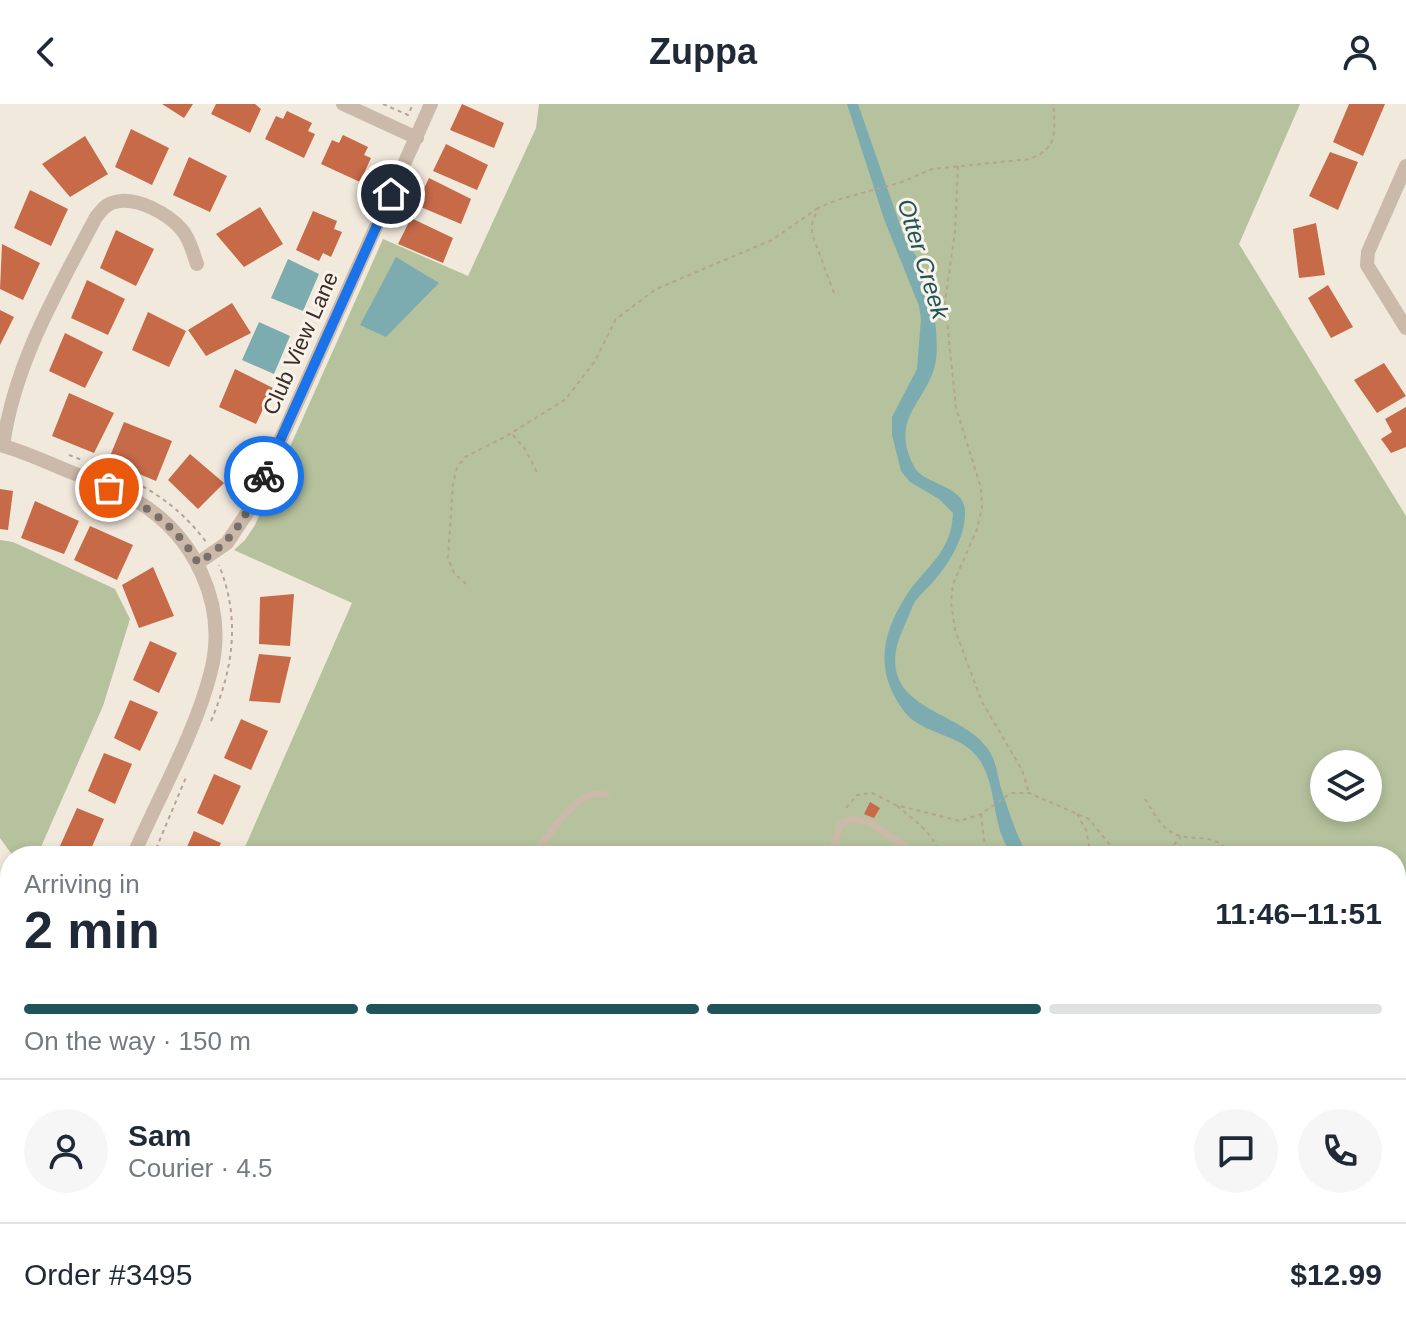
<!DOCTYPE html>
<meta charset="utf-8">
<style>
body{margin:0;font-family:Arial,sans-serif;background:#f6f6f7;color:#1f2937;height:100vh;display:flex;flex-direction:column;font-size:30px;white-space:nowrap}
*{box-sizing:border-box;margin:0}
p{font-size:26px;color:#747a83}
.icon{flex:none;width:44px;height:44px;fill:none;stroke:currentColor;stroke-width:2;stroke-linecap:round;stroke-linejoin:round}
.map{position:relative;flex:1;overflow:hidden}
.details{position:absolute;left:0px;top:742px;width:1406px;height:496px;display:flex;flex-direction:column;background:#fff;border-radius:32px 32px 0 0;box-shadow:0 4px 12px #0003}
.details>*{flex:none}
.buttons{position:absolute;left:1310px;top:646px;display:grid;gap:16px}
.buttons a{display:grid;place-items:center;width:72px;height:72px;border-radius:50%;background:#fff;box-shadow:0 4px 12px #0003;font-size:40px}
.pin{position:absolute;display:grid;place-items:center;width:68px;height:68px;color:#fff;margin:-34px;border:4px solid #fff;border-radius:50%;box-shadow:0 2px 8px #0007}
.courier{position:absolute;display:grid;place-items:center;width:80px;height:80px;margin:-40px;border:6px solid #1a73e8;border-radius:50%;background:#fff;color:#222;box-shadow:0 2px 10px #0007}
.head em{font-style:normal;font-weight:700}
.head div{display:flex;flex-direction:column-reverse}
.head{display:flex;align-items:center;justify-content:space-between;height:136px;padding:0 24px}
h1{font-size:52px;font-weight:700;line-height:60px}
.bar{display:grid;grid-template-columns:repeat(4,1fr);gap:12px 8px;align-content:center;height:96px;padding:0 24px}
.bar i{height:10px;border-radius:6px;background:#e0e1e3}
.bar .on{background:#1e545a}
.bar p{grid-column:span 4}
.line{display:flex;align-items:center;gap:20px;padding:0 24px;border-top:2px solid #e0e1e3}
.line div{flex:1}
.round{display:grid;place-items:center;flex:none;width:84px;height:84px;border-radius:42px;background:#f6f6f7}
header{display:flex;justify-content:space-between;align-items:center;height:104px;padding:0 24px;background:#fff;font-size:36px;font-weight:700}
.map>svg:first-child{display:block}
.green{fill:#b5c29d;fill-rule:evenodd}
.water{fill:#7cacb0}
.building{fill:#c66a48}
.lines{fill:none;stroke-linecap:round;stroke-linejoin:round}
.path{stroke:#b7a393;stroke-width:2;stroke-dasharray:4 4;stroke-linecap:butt}
.lane{stroke:#cbb9a9;stroke-width:7}
.street{stroke:#cbb9a9;stroke-width:14}
.rail{stroke:#382e29;stroke-width:4;stroke-dasharray:2 6;stroke-linecap:butt}
.done{stroke:#796f68;stroke-width:8;stroke-dasharray:0 14.4}
.route{stroke:#1a73e8;stroke-width:10}
.labels{text-anchor:middle;stroke-width:6;stroke-linejoin:round;paint-order:stroke}
.street-label{font-size:22px;fill:#382e29;stroke:#faf3ea}
.water-label{font-size:24px;font-style:italic;fill:#1e545a;stroke:#faf3ea}
</style>
<header><svg class="icon" aria-label="back" viewBox="0 0 24 24"><path d="M15 5l-7 7 7 7"/></svg>Zuppa<svg class="icon" aria-label="person" viewBox="0 0 24 24"><circle cx="12" cy="8" r="4"/><path d="M4 21q1-7 8-7t8 7"/></svg></header>
<div class="map">
<svg width="1406" height="1238" viewBox="0 0 1406 1238">
<rect width="100%" height="100%" fill="#f2e9dd"/>
<!-- green -->
<path class="green" d="M 539,0 L 1300,0 L 1239,140 L 1406,412 L 1406,1238 L 280,1238 L 274,1228 L 1396,1228 L 1396,752 L 241,752 L 352,499 L 234,446 L 245,436 L 255,421 L 383,135 L 468,172 L 536,24 ZM 1324,660 L 1368,660 L 1368,704 L 1324,704 Z
M 0,436 L 13,438 L 115,485 L 130,515 L 103,602 L 37,752 L 13,752 L 0,734 Z
M 0,875 L 10,891 L 10,1015 L 0,997 Z
M 138,1228 L 222,1228 L 228,1238 L 144,1238 Z"/>
<!-- water -->
<path class="water" d="M 847,0 L 858,0 L 906,138 L 919,156 C 917,173 927,186 932,202 C 936,217 938,240 936,256 C 930,294 894,310 909,351 C 911,356 913,362 917,367 C 932,382 965,383 965,408 C 966,432 949,460 933,478 C 925,487 915,494 911,506 C 906,519 899,532 896,546 C 886,607 962,607 988,645 C 998,660 997,674 1003,690 C 1010,711 1017,733 1028,752 L 1014,752 C 990,726 999,684 979,655 C 960,628 922,632 903,606 C 875,567 881,531 906,492 C 925,462 951,451 953,409 L 939,395 L 910,378 L 901,367 L 892,331 L 892,313 L 917,265 L 921,215 L 919,202 L 884,115 Z
M 396,153 L 439,179 L 386,233 L 360,221 Z
M 288,155 L 319,170 L 303,207 L 271,194 Z
M 259,218 L 290,232 L 274,270 L 242,256 Z
M 55,1228 L 87,1228 L 92,1238 L 49,1238 Z"/>
<!-- building -->
<path class="building" d="M 162,0 L 193,0 L 184,14 Z
M 216,0 L 255,0 L 261,5 L 250,29 L 211,10 Z
M 462,0 L 504,19 L 494,44 L 450,26 Z
M 1349,0 L 1385,0 L 1363,52 L 1333,38 Z
M 287,7 L 312,19 L 308,27 L 315,30 L 304,54 L 265,35 L 276,12 L 283,15 Z
M 131,25 L 169,44 L 152,81 L 115,63 Z
M 343,31 L 368,43 L 364,51 L 371,54 L 360,78 L 321,60 L 332,36 L 339,39 Z
M 85,32 L 108,70 L 70,93 L 42,60 Z
M 446,40 L 488,61 L 477,86 L 433,67 Z
M 1330,48 L 1358,58 L 1338,106 L 1309,92 Z
M 189,53 L 227,72 L 210,108 L 173,91 Z
M 429,74 L 471,95 L 461,120 L 416,101 Z
M 30,86 L 68,105 L 51,142 L 14,124 Z
M 260,103 L 283,140 L 244,163 L 216,130 Z
M 313,107 L 337,117 L 334,125 L 342,128 L 331,153 L 323,149 L 319,157 L 296,146 Z
M 411,114 L 453,134 L 443,159 L 398,140 Z
M 1316,119 L 1325,171 L 1299,174 L 1293,125 Z
M 116,126 L 154,145 L 136,182 L 100,164 Z
M 2,140 L 40,159 L 23,196 L 0,185 Z
M 87,176 L 125,195 L 108,231 L 71,214 Z
M 1328,181 L 1353,223 L 1331,234 L 1308,194 Z
M 232,199 L 251,229 L 206,252 L 188,226 Z
M 0,206 L 14,213 L 0,241 Z
M 148,208 L 186,227 L 169,263 L 132,246 Z
M 65,229 L 103,248 L 85,284 L 49,267 Z
M 1384,259 L 1406,292 L 1377,309 L 1354,276 Z
M 235,265 L 273,284 L 256,320 L 219,303 Z
M 69,289 L 114,309 L 94,349 L 52,332 Z
M 1406,303 L 1406,343 L 1391,349 L 1381,335 L 1392,328 L 1385,315 Z
M 124,318 L 172,337 L 156,377 L 108,357 Z
M 190,350 L 224,379 L 198,405 L 168,376 Z
M 0,385 L 13,387 L 8,426 L 0,425 Z
M 35,397 L 79,417 L 64,450 L 21,434 Z
M 90,422 L 133,441 L 117,476 L 74,456 Z
M 153,463 L 174,512 L 139,524 L 122,481 Z
M 294,490 L 290,542 L 259,540 L 260,493 Z
M 150,537 L 177,549 L 159,589 L 133,576 Z
M 259,550 L 291,553 L 280,599 L 249,597 Z
M 130,596 L 158,608 L 140,647 L 114,634 Z
M 241,615 L 268,627 L 251,666 L 224,654 Z
M 104,649 L 132,660 L 115,700 L 88,687 Z
M 214,670 L 241,682 L 223,721 L 197,709 Z
M 870,698 L 880,704 L 874,714 L 864,710 Z
M 77,704 L 104,715 L 88,752 L 81,752 L 60,742 Z
M 194,727 L 221,739 L 215,752 L 183,752 Z
M 0,1042 L 7,1054 L 0,1059 Z
M 0,1102 L 10,1116 L 10,1129 L 0,1149 Z
M 504,1228 L 543,1228 L 546,1232 L 536,1238 L 489,1238 Z"/>
<g class="lines">
<!-- path -->
<path class="path" d="M 383,0 L 408,11 L 413,0
M 958,62 L 955,127 L 945,198 L 956,304 L 981,384 L 982,404 L 977,425 L 953,480 L 951,498 L 955,526 L 982,598 L 1022,666 L 1029,689
M 834,189 L 812,130 L 812,120 L 818,104 L 837,96 L 902,78 L 932,65 L 1030,55 C 1061,42 1053,28 1054,0
M 513,331 L 525,345 L 538,370
M 69,351 L 82,356
M 121,372 C 155,386 185,409 206,438
M 466,480 L 454,469 L 448,454 L 453,379 L 457,364 L 465,353 L 505,333 L 566,295 L 595,257 L 616,215 L 656,185 L 772,136 L 818,104
M 211,617 C 233,565 241,516 219,461
M 1145,695 C 1152,705 1158,719 1168,726 C 1192,743 1210,722 1233,752
M 897,702 C 915,717 934,729 940,752
M 846,704 L 857,691 L 872,689 L 896,701 L 960,717 L 981,710 L 1011,689 L 1029,689 L 1089,715 L 1119,752
M 981,710 L 986,752
M 1077,710 L 1086,726 L 1091,752
M 153,752 L 187,671
M 1153,752 L 1170,745 L 1181,733
M 1396,792 L 1406,798
M 0,969 L 10,986
M 1396,1137 L 1406,1141
M 1396,1155 L 1406,1163
M 158,1228 L 164,1238
M 1297,1238 L 1298,1228"/>
<!-- lane -->
<path class="lane" d="M 534,752 C 548,732 578,681 606,691
M 831,752 L 840,720 L 852,715 L 869,718 L 919,752
M 0,1018 L 10,1035
M 0,1072 L 10,1088
M 464,1228 L 470,1237 L 482,1228"/>
<!-- street -->
<path class="street" d="M 343,0 L 417,34
M 1406,62 L 1368,148 L 1367,161 L 1406,224
M 0,341 C 23,347 46,358 68,367 C 90,376 115,384 135,396 C 194,430 228,500 211,567 C 196,628 158,694 133,752
M 3,342 C 14,259 58,186 96,113 C 102,106 106,100 115,98 C 136,92 169,110 182,126 C 190,135 193,149 197,160
M 198,459 L 227,439 L 249,406 L 431,0
M 130,1228 L 136,1238
M 20,1238 L 25,1228"/>
<!-- rail -->
<path class="rail" d="M 0,832 L 10,848
M 239,1228 L 245,1238"/>
</g>
<g class="lines">
<!-- done -->
<path class="done" d="M 109,384 C 148,402 176,422 198,459 C 236,435 246,412 264,372"/>
<!-- route -->
<path class="route" d="M 264,372 L 391,90"/>
</g>
<g class="labels">
<!-- street labels -->
<g class="street-label">
<text transform="translate(300 239) rotate(-66)" y="8">Club View Lane</text>
</g>
<!-- water labels -->
<g class="water-label">
<text transform="translate(923 155) rotate(73)" y="8">Otter Creek</text>
</g>
</g>
</svg>
<div class="buttons">
<a><svg class="icon" aria-label="layers" viewBox="0 0 24 24"><path d="M12 4l9 5-9 5-9-5zM3 14l9 5 9-5"/></svg></a>
</div>
<div class="pin" style="left:109px;top:384px;background:#ea580c"><svg class="icon" aria-label="bag" viewBox="0 0 24 24"><path d="M5 8h14l-1 12H6zM9 8a3 3 0 0 1 6 0"/></svg></div>
<div class="pin" style="left:391px;top:90px;background:#1f2937"><svg class="icon" aria-label="home" viewBox="0 0 24 24"><path d="M3 11l9-7 9 7M6 9v11h12V9"/></svg></div>
<div class="courier" style="left:264px;top:372px"><svg class="icon" aria-label="bike" viewBox="0 0 24 24"><circle cx="6" cy="16" r="4"/><circle cx="18" cy="16" r="4"/><path d="M6 16l4-8h5l3 8M10 8l3 8H6M13 5h3"/></svg></div>
<section class="details">
<div class="head"><div><h1>2 min</h1><p>Arriving in</p></div><em>11:46–11:51</em></div>
<div class="bar"><i class="on"></i><i class="on"></i><i class="on"></i><i></i><p>On the way · 150 m</p></div>
<div class="line" style="height:144px"><a class="round"><svg class="icon" aria-label="person" viewBox="0 0 24 24"><circle cx="12" cy="8" r="4"/><path d="M4 21q1-7 8-7t8 7"/></svg></a><div><b>Sam</b><p>Courier · 4.5</p></div><a class="round"><svg class="icon" aria-label="chat" viewBox="0 0 24 24"><path d="M4 5h16v11H9l-5 4z"/></svg></a><a class="round"><svg class="icon" aria-label="phone" viewBox="0 0 24 24"><path d="M5 4h4l2 5-3 2q2 4 5 5l2-3 5 2v4C11 20 4 13 5 4z"/></svg></a></div>
<div class="line" style="height:104px"><div>Order #3495</div><b>$12.99</b></div>
</section>
</div>
